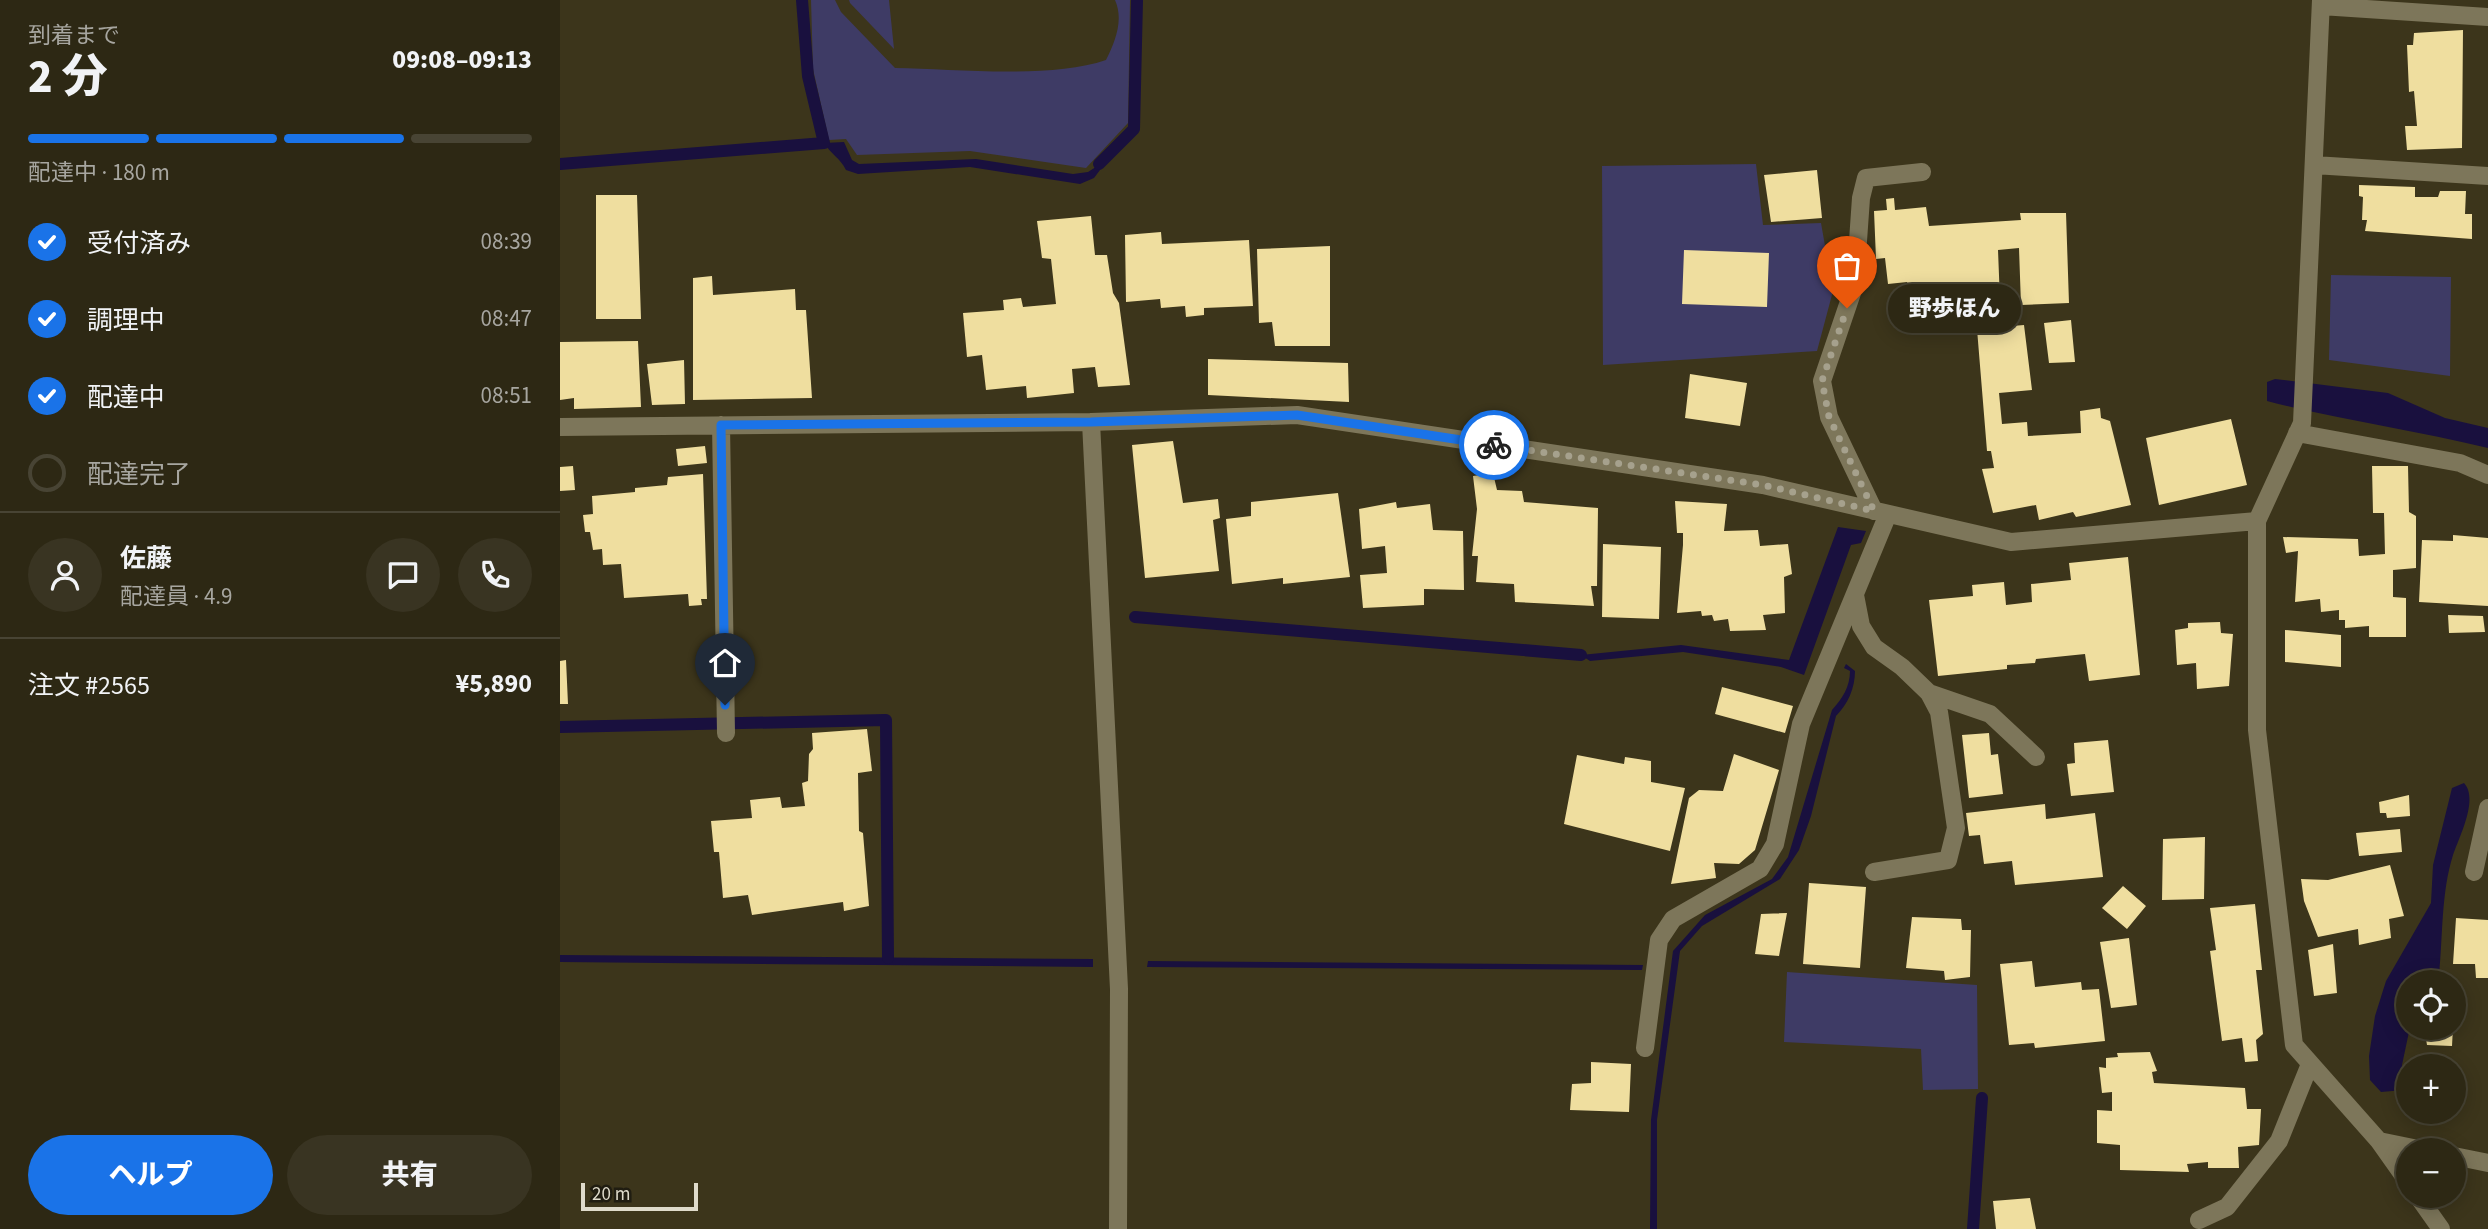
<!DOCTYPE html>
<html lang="ja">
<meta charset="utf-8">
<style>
body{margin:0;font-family:"Source Sans 3","Noto Sans JP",sans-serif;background:#393422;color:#f1f3f6;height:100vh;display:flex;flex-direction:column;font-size:26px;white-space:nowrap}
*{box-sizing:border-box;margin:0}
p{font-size:23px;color:#a7a6a0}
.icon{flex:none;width:38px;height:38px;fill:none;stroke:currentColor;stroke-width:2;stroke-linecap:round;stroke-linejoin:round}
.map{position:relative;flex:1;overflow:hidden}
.details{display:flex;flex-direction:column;background:#2d2814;width:560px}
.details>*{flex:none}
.buttons{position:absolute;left:1836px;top:970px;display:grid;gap:14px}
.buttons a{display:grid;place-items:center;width:70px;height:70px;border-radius:50%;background:#2d2814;box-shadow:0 4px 18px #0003,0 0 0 2px #484434;font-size:35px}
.scale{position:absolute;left:21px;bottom:18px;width:117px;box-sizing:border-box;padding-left:7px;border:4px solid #dfdbcb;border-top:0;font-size:19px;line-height:24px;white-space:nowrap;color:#dfdbcb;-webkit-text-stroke:5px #201d11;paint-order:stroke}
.pin{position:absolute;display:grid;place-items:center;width:60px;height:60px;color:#fff;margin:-72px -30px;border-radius:50% 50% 50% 0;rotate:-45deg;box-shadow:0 0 7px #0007}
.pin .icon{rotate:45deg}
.courier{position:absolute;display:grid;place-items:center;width:70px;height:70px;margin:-35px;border:5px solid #1a73e8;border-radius:50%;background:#fff;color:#222;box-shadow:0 2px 9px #0007}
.bubble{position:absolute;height:49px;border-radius:24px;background:#2d2814;box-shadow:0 4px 18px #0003,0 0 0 2px #484434;font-size:23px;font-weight:800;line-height:49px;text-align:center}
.headline em{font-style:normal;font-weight:800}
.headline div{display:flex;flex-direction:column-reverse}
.headline{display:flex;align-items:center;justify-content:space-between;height:119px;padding:0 28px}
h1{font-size:46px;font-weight:800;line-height:52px}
.bar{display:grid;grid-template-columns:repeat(4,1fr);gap:10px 7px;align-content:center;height:84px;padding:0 28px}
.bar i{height:9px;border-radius:5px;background:#484434}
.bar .active{background:#1a73e8}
.bar p{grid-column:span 4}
.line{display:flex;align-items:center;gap:18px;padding:0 28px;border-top:2px solid #484434}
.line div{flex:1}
.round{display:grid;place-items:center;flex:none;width:74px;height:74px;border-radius:37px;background:#393422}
ol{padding:0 28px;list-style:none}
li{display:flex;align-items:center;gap:21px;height:77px}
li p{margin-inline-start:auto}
li .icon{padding:7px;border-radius:50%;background:#1a73e8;color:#fff;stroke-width:4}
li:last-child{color:#a7a6a0}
li i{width:38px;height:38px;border:4px solid #484434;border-radius:50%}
.button{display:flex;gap:14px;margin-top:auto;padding:14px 28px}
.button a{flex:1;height:80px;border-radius:42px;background:#1a73e8;color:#fff;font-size:28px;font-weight:800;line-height:80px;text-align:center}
.button a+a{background:#393422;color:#f1f3f6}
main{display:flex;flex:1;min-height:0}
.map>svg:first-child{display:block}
.green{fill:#3e3b65}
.water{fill:#19103e}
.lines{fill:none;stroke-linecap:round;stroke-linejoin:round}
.stream{stroke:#19103e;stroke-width:12}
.building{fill:#efde9f}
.street{stroke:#7d765a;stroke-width:18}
.done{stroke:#a6a18d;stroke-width:7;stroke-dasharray:0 12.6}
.route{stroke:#1a73e8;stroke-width:9}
</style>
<main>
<section class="details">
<div class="headline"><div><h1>2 分</h1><p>到着まで</p></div><em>09:08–09:13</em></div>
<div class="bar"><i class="active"></i><i class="active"></i><i class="active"></i><i></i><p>配達中 · 180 m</p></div>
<ol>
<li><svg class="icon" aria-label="check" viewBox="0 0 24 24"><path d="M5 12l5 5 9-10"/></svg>受付済み<p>08:39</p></li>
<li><svg class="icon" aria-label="check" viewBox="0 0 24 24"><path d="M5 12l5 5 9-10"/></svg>調理中<p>08:47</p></li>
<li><svg class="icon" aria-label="check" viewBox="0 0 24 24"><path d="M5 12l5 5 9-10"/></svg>配達中<p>08:51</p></li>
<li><i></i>配達完了</li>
</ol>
<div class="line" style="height:126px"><a class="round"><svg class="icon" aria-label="person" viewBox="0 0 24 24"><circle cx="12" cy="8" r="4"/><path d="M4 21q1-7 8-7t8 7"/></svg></a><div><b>佐藤</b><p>配達員 · 4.9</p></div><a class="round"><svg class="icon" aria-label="chat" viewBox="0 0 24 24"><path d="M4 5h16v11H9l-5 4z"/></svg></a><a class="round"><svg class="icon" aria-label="phone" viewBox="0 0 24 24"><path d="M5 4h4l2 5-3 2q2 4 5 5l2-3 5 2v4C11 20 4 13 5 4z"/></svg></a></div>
<div class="line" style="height:91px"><div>注文 #2565</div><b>¥5,890</b></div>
<div class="button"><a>ヘルプ</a><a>共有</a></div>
</section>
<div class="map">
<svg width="1928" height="1229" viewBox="0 0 1928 1229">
<rect width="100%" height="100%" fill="#3c351b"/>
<!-- green -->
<path class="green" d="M 251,0 L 275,0 L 281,12 L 335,68 C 396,69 490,79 546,60 C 555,42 564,20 555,0 L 570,0 L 568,123 L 526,168 L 410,151 L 297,155 L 286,139 L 269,140 L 253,69 Z
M 289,0 L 329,0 L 334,49 L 290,3 Z
M 1196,164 L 1203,225 L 1261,223 L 1273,291 L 1257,351 L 1043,365 L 1042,166 Z
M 1771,275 L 1891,277 L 1890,376 L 1769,360 Z
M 1227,972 L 1417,985 L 1418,1089 L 1363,1090 L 1361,1049 L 1224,1042 Z"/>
<!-- water -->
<path class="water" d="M 284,142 L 292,160 L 299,164 L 416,159 L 513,174 L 528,172 L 539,165 L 543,166 L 534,178 L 520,184 L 410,167 L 298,174 L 286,170 C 280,158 271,154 264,143 Z
M 1715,379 L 1828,393 L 1885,418 L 1928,428 L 1928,448 C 1855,430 1780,420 1707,401 L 1707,382 Z
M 1278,527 L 1306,531 L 1301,543 L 1291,545 L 1244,675 L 1221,667 L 1123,652 L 1030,661 L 1021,655 L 1121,645 L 1229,660 Z
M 1286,664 L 1295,671 C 1295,688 1288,704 1276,716 L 1251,816 L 1239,850 L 1220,879 L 1142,926 L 1120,951 L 1097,1120 L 1097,1229 L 1090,1229 L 1091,1120 L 1113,951 L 1145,915 L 1212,879 L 1228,857 L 1272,710 C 1282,699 1290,687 1290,671 L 1284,668 Z
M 1904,783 C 1919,799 1899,837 1893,855 C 1881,893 1883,936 1879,975 L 1877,982 L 1848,982 L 1850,1027 L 1842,1065 L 1844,1090 L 1821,1092 L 1810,1080 L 1809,1056 L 1815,1016 L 1826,981 L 1871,903 L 1873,865 L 1892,788 Z
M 0,955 L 533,959 L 533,967 L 0,962 Z
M 588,961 L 1083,965 L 1082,970 L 587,967 Z"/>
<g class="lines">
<!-- stream -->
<path class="stream" d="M 0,164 L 264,143 L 248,76 L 242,0
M 539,164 L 574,129 L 577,0
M 575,617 L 1021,655
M 0,727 L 326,720 L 328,958
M 1413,1229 L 1422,1098"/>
</g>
<!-- building -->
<path class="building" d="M 1903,30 L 1902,148 L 1847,150 L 1845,126 L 1857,126 L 1854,91 L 1849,92 L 1847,45 L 1853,45 L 1854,33 Z
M 1257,170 L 1262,218 L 1211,222 L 1204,175 Z
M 1799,185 L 1855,187 L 1855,197 L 1878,197 L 1880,191 L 1906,191 L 1905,214 L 1912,214 L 1912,239 L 1805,231 L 1807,220 L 1802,220 L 1803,197 L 1799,196 Z
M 36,195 L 77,195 L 81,319 L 36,319 Z
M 1334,198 L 1335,210 L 1366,207 L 1369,226 L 1461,220 L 1460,213 L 1506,213 L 1509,303 L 1461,305 L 1459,248 L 1438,250 L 1440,301 L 1351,305 L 1347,282 L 1328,284 L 1325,258 L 1316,259 L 1314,211 L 1327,210 L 1326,199 Z
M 531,216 L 535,255 L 547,255 L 553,293 L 559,303 L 570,385 L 538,387 L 535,367 L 512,369 L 514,393 L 467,398 L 466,386 L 426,390 L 422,355 L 407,357 L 403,313 L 444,310 L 443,300 L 461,298 L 463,307 L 496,304 L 491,259 L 482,258 L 477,221 Z
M 601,232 L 602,244 L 689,240 L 693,306 L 644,308 L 644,315 L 626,317 L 625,306 L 601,308 L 600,299 L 566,302 L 565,235 Z
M 770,246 L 770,346 L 715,346 L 712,322 L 699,323 L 697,249 Z
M 1124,250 L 1209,253 L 1207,307 L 1122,304 Z
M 152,276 L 153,295 L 235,289 L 236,310 L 246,310 L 252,398 L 133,400 L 133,278 Z
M 1511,320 L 1515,362 L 1489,363 L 1484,323 Z
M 1464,325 L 1472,390 L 1439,393 L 1442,424 L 1467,422 L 1468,436 L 1521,433 L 1520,411 L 1540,408 L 1541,418 L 1550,421 L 1571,505 L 1516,517 L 1513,512 L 1479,520 L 1476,505 L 1433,513 L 1422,469 L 1434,468 L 1431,451 L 1427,451 L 1417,329 Z
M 78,341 L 81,407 L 14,409 L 14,398 L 0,400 L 0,342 Z
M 648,359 L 788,363 L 789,402 L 648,395 Z
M 124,360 L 125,404 L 92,405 L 87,364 Z
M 1130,374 L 1187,383 L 1180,426 L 1125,418 Z
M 1671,419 L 1687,485 L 1599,505 L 1586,438 Z
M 613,441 L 623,503 L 658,499 L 660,518 L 653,520 L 659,571 L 585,578 L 572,445 Z
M 145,446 L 147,463 L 118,466 L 116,449 Z
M 13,466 L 15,490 L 0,491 L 0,467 Z
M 1812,466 L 1848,466 L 1849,512 L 1856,516 L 1856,568 L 1833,570 L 1833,597 L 1846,598 L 1846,637 L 1809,637 L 1809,626 L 1785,628 L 1785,620 L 1779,620 L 1779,610 L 1761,612 L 1760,599 L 1735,602 L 1738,551 L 1726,553 L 1723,537 L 1798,539 L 1799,556 L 1825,554 L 1824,513 L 1813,513 Z
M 933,473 L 937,490 L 962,491 L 964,502 L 1038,508 L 1037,586 L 1031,586 L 1034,606 L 955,602 L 954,584 L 916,582 L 918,556 L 912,556 L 917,509 L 913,476 Z
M 143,474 L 147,599 L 141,599 L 142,605 L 129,606 L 128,594 L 64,598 L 61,564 L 43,565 L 42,549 L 33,550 L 30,532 L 25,532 L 23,515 L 33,514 L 32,496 L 75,492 L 75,488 L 107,485 L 108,477 Z
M 778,493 L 790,577 L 723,584 L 723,578 L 672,584 L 666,519 L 691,516 L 691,502 Z
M 1115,501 L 1167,504 L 1164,531 L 1198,530 L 1200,546 L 1228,544 L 1232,574 L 1224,577 L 1225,613 L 1203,615 L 1206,630 L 1170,631 L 1168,619 L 1154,621 L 1152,615 L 1142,616 L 1141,611 L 1117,613 L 1123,545 L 1123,533 L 1117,533 Z
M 836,502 L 837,508 L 870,504 L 873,530 L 903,531 L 904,590 L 864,589 L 864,605 L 803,608 L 800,575 L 827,573 L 825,546 L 802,549 L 799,509 Z
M 1893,535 L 1928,538 L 1928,606 L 1859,602 L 1862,540 L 1893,541 Z
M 1043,544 L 1101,547 L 1099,619 L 1042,617 Z
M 1568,557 L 1580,675 L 1529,681 L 1525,654 L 1476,659 L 1475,663 L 1447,665 L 1447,669 L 1378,676 L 1369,600 L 1413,596 L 1412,585 L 1444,582 L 1446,605 L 1472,602 L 1471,584 L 1511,580 L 1509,563 Z
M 1888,615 L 1923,616 L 1925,632 L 1889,633 Z
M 1660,622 L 1661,633 L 1673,634 L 1669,686 L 1637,689 L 1636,663 L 1617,665 L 1615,630 L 1628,628 L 1628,623 Z
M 1725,630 L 1781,635 L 1781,667 L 1725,662 Z
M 6,660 L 8,704 L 0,704 L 0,661 Z
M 1162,687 L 1233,706 L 1225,733 L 1155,714 Z
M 307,729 L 312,771 L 298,773 L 299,831 L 303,833 L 309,906 L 284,911 L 283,902 L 192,915 L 188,895 L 163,898 L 159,852 L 154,852 L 151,821 L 192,818 L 190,800 L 220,797 L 222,808 L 245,806 L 242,783 L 248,781 L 249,754 L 253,749 L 252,733 Z
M 1429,733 L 1431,755 L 1438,754 L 1443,794 L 1409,798 L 1402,735 Z
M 1548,740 L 1554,792 L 1511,796 L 1507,764 L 1515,763 L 1514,743 Z
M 1174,754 L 1219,770 L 1195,850 L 1179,864 L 1154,863 L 1156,878 L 1111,884 L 1129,798 L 1139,790 L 1163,791 Z
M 1017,755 L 1064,764 L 1065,757 L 1091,761 L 1091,782 L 1125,788 L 1110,851 L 1004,824 Z
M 1849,795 L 1850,816 L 1827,818 L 1826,813 L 1820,813 L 1819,802 Z
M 1485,804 L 1486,819 L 1535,813 L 1543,877 L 1455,885 L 1452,861 L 1424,864 L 1420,835 L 1409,836 L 1406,813 Z
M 1840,829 L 1842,852 L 1799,856 L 1796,833 Z
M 1645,837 L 1644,899 L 1602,900 L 1603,839 Z
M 1830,865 L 1844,916 L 1829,919 L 1831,938 L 1799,945 L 1798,929 L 1758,937 L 1744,901 L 1741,879 L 1768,880 Z
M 1249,883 L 1306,887 L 1300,968 L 1243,964 Z
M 1563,886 L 1586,906 L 1567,929 L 1542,908 Z
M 1695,904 L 1702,970 L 1696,970 L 1703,1034 L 1696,1040 L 1698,1061 L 1685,1062 L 1682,1038 L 1662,1041 L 1650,951 L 1656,950 L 1650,908 Z
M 1227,913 L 1219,956 L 1195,954 L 1201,914 Z
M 1352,917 L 1401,919 L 1402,930 L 1411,930 L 1410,977 L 1385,980 L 1384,971 L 1346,968 Z
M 1896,918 L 1928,920 L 1928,978 L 1916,978 L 1915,964 L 1893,964 Z
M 1569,938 L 1577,1005 L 1551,1008 L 1540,942 Z
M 1773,944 L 1777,993 L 1754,996 L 1748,950 Z
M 1472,961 L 1475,987 L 1521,982 L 1522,990 L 1539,989 L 1545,1041 L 1475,1048 L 1474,1043 L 1449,1045 L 1440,964 Z
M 1864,1027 L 1893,1027 L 1892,1046 L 1867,1045 Z
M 1590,1052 L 1597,1071 L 1592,1072 L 1594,1083 L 1685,1088 L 1687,1109 L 1701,1109 L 1699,1145 L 1678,1147 L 1679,1168 L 1648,1168 L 1648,1162 L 1627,1164 L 1629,1172 L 1560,1170 L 1560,1145 L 1537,1143 L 1537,1110 L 1552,1111 L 1552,1092 L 1542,1093 L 1539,1067 L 1546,1068 L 1546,1058 L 1558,1057 L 1557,1053 Z
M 1031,1062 L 1071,1064 L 1069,1112 L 1010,1110 L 1012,1084 L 1031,1083 Z
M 1470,1198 L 1476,1229 L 1436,1229 L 1433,1201 Z"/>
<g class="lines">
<!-- street -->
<path class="street" d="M 1761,0 L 1742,423 L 1697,521 L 1697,730 L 1734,1045 L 1819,1141 L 1848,1182
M 1761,6 L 1928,17
M 1754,165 L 1928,176
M 531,422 L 559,989 L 558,1229
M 161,425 L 166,733
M 0,427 L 531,422 L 737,415 L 1203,485 L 1451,542 L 1697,521
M 1737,433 L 1900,463 L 1928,475
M 1314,511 L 1269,417 L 1262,381 L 1295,284 L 1301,198 L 1306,178 L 1362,172
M 1295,595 L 1301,626 L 1314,647 L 1342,667 L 1369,693 L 1379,712 L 1396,828 L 1388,860 L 1314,872
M 1369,693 L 1430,714 L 1476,757
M 1914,872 L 1928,808
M 1085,1048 L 1099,940 L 1113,919 L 1200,869 L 1215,844 L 1241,724 L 1328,514
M 1819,1141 L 1863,1150
M 1894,1156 L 1928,1163
M 1857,1195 L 1881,1229
M 1639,1220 L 1667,1207 L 1719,1141 L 1750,1064"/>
</g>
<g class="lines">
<!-- done -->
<path class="done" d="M 934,445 L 1203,485 L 1314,511 L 1269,417 L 1262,381 L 1287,308"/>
<!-- route -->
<path class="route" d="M 165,705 L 161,425 L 531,422 L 737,415 L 934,445"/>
</g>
</svg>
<div class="buttons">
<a><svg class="icon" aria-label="locate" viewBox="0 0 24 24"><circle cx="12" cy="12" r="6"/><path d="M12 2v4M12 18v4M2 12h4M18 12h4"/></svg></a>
<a>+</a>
<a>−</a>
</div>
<div class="scale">20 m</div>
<div class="pin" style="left:1287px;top:308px;background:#ea580c"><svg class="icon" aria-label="bag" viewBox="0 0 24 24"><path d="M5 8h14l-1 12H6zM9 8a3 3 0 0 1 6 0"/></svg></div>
<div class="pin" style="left:165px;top:705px;background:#1f2937"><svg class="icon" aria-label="home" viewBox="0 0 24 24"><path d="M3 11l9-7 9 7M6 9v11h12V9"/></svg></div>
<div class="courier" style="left:934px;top:445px"><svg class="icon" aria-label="bike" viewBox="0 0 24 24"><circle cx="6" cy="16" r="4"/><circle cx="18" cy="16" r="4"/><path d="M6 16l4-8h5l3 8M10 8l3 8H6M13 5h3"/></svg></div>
<div class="bubble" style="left:1328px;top:284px;width:133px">野歩ほん</div>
</div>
</main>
